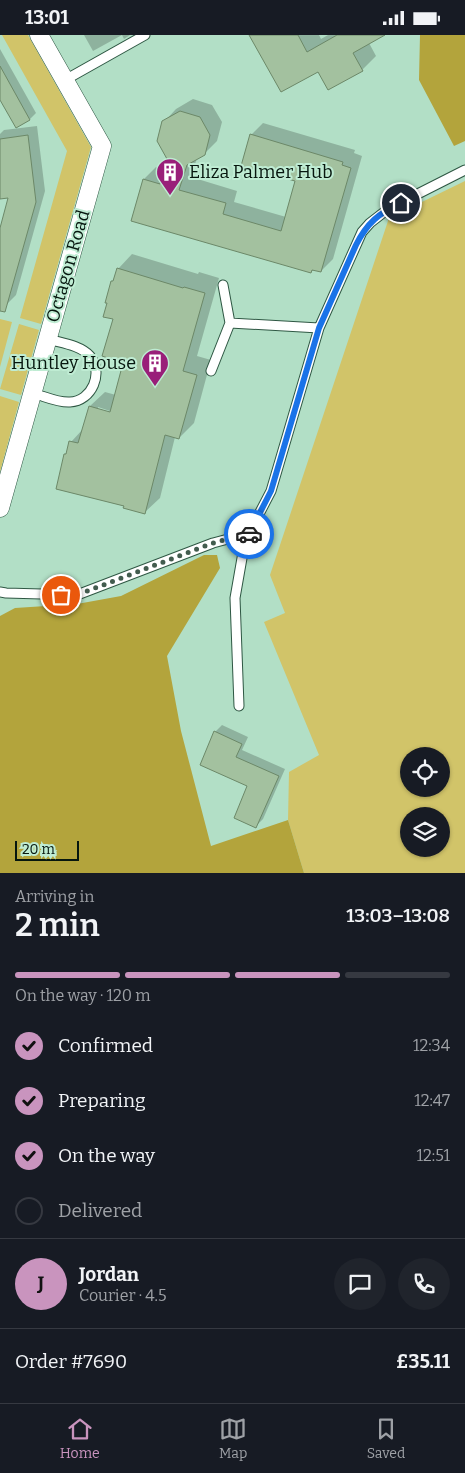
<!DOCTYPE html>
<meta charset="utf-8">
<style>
body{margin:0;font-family:Bitter,serif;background:#20242c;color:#f1f3f6;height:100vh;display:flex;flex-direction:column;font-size:19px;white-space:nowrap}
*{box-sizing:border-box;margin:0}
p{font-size:16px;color:#9ea1a6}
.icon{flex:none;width:28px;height:28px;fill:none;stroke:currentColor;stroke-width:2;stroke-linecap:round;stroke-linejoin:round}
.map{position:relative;height:838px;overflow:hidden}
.panel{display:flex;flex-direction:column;background:#171b24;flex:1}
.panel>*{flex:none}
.fabs{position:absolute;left:400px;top:712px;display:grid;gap:10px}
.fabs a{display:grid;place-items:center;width:50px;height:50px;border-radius:50%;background:#171b24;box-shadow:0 1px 4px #0004;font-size:25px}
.scale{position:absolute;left:15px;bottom:12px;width:64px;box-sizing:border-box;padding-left:5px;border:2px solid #06160e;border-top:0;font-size:14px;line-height:18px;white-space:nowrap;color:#06160e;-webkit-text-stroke:4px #bfecd3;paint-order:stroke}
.pin{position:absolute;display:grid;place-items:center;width:42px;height:42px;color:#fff;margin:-21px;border:2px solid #fff;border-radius:50%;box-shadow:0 1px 5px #0007}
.courier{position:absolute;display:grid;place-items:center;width:50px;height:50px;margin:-25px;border:4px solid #1a73e8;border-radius:50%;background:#fff;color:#222;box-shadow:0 1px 6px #0007}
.headline em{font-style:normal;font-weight:600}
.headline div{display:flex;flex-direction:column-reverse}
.headline{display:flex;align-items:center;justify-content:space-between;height:85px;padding:0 15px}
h1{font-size:32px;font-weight:600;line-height:38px}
.bar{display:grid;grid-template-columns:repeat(4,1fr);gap:8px 5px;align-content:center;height:60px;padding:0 15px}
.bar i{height:6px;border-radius:4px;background:#363941}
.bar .current{background:#c994be}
.bar p{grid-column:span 4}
.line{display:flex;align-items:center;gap:12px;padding:0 15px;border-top:1px solid #363941}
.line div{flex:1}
.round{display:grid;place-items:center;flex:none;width:52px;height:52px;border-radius:26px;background:#20242c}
ol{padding:0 15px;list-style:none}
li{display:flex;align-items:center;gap:15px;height:55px}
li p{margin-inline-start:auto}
li .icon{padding:5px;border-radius:50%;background:#c994be;color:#111;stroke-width:4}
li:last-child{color:#9ea1a6}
li i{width:28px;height:28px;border:2px solid #363941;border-radius:50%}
.status{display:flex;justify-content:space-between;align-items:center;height:35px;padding:0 25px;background:#171b24;direction:ltr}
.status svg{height:14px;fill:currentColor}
.tab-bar{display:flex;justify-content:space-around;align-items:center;height:70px;border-top:1px solid #363941;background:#171b24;font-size:14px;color:#9ea1a6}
.tab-bar a{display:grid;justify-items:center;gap:2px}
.tab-bar .current{color:#c994be}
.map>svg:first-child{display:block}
.green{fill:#d1c469;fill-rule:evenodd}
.forest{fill:#b3a43c}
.shadow{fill:#0003;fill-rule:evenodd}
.building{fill:#a3c19f;stroke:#6c8868}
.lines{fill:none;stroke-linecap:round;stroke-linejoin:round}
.lane-casing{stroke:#2e5743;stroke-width:11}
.street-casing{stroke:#2e5743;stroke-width:19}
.lane{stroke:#fff;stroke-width:9}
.street{stroke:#fff;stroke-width:18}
.done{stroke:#425c4e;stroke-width:5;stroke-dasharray:0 9}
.route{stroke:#1a73e8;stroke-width:6}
.labels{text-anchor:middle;stroke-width:4;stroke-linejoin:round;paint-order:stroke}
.poi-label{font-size:18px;fill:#06160e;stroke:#bfecd3;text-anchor:start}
.street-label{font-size:18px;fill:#06160e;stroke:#bfecd3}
</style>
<div class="status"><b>13:01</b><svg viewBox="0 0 49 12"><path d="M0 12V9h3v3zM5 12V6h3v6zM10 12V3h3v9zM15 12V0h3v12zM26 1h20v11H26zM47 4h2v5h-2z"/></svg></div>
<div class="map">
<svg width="465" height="838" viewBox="0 0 465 838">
<rect width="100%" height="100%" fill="#b2dfc6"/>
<!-- green -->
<path class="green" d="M 2,0 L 28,0 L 91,112 L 41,289 L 20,283 L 67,116 Z
M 465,146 L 465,838 L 304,838 L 288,785 L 289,737 L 319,720 L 264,587 L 285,578 L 270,540 L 389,183 ZM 409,721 L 441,721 L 441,754 L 409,754 ZM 409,781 L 441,781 L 441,814 L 409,814 Z
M 0,284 L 12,287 L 0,332 Z
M 19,289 L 39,295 L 21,360 L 0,354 Z
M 0,361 L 19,367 L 0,437 Z"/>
<!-- forest -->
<path class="forest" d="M 420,0 L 465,0 L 465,106 L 454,111 L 419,45 Z
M 204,520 L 217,520 L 220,533 L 167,621 L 181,696 L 211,811 L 288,785 L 304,838 L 0,838 L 0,581 L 15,573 L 77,569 L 121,561 Z"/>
<!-- shadow -->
<path class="shadow" d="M 84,0 L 130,0 L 124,4 L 122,0 L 93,16 Z
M 251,0 L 319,0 L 321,4 L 328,0 L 382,0 L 369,8 L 376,21 L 362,35 L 319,35 Z
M 0,14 L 36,78 L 30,84 L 16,91 L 0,63 Z
M 193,64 L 212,70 L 222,87 L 217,106 L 204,119 L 197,123 L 191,142 L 237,156 L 234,167 L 286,182 L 296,146 L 251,100 L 263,88 L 355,115 L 354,118 L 362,121 L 333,224 L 321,236 L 314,234 L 311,237 L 144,144 L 156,132 L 165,135 L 168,124 L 164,87 L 176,74 Z
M 37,91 L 45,156 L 16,260 L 7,269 L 0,268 L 0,198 L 10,162 L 0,152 L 0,99 L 4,95 Z
M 132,219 L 198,239 L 199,237 L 219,243 L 197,321 L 211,325 L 194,388 L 179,403 L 175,402 L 160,463 L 145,477 L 79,458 L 65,419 L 68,417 L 71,407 L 83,394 L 90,371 L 105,357 L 116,360 L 125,327 L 114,283 L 112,247 L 115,244 L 118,234 ZM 98,372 L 116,378 L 115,380 L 98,375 Z
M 222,690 L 248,702 L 242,715 L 285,734 L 263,784 L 256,791 L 249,750 L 215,697 Z"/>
<!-- building -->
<path class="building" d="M 249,0 L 298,0 L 307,17 L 337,0 L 385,0 L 353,18 L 363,36 L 328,55 L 318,37 L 281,57 Z
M 0,31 L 30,85 L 16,93 L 0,65 Z
M 180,76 L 200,82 L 210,100 L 205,120 L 187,130 L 179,155 L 226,168 L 223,179 L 281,196 L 295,146 L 241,131 L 250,99 L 343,127 L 342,130 L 351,133 L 321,237 L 312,235 L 311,238 L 131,186 L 143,144 L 160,149 L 167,124 L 157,106 L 162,86 Z
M 28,100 L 36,167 L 5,277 L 0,276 L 0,193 L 8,163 L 0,164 L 0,104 Z
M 117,233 L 183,253 L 184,252 L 205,258 L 183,336 L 197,340 L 179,404 L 165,400 L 145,479 L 123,473 L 124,471 L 56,454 L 64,419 L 66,419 L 69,406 L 78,408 L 89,371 L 110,377 L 123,328 L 102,321 L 113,284 L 103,282 L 107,268 L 105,268 L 111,246 L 113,246 Z
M 214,696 L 242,709 L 236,722 L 279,741 L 256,793 L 234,783 L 247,751 L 200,730 Z"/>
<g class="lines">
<!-- lane casing -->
<g class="lane-casing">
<path id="lane" d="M 65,45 L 145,0
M 230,288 L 319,293
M 211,336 L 230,288 L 223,250
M 32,358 C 44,361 58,368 70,367 C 92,366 104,338 90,321 C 80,310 61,308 48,304
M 0,557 L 6,558 L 77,560 L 213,508 L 228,504 L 245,506
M 239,671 L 235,563 L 245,506 L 271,456 L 319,293 L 362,197 L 370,188 L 388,174 L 465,135"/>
</g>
<!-- street casing -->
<g class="street-casing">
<path id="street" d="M 0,473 L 102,111 L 39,0"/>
</g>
<!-- lane -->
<use href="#lane" class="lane"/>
<!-- street -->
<use href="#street" class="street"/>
</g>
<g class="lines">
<!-- done -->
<path class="done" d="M 61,560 L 77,560 L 213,508 L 228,504 L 245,506 L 249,499"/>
<!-- route -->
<path class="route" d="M 249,499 L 271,456 L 319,293 L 356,210 C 367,188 379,178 401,168"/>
</g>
<!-- icons -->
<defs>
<g id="building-pin" transform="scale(1.4375)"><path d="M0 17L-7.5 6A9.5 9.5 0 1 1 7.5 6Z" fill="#991f79" stroke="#bfecd3"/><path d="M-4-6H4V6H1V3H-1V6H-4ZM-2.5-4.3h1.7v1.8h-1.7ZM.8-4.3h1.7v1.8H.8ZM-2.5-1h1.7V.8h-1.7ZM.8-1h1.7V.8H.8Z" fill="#fff"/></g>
</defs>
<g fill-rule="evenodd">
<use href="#building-pin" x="170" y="137"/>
<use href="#building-pin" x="155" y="328"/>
</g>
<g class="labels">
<!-- poi labels -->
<g class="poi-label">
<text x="189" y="143">Eliza Palmer Hub</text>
<text x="136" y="334" text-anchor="end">Huntley House</text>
</g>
<!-- street labels -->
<g class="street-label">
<text transform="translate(68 231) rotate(-74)" y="6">Octagon Road</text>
</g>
</g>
</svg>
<div class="fabs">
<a><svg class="icon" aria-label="locate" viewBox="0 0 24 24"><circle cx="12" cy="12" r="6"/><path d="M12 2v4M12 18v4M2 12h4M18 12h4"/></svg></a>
<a><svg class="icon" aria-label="layers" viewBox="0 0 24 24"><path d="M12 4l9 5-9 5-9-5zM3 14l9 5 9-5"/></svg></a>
</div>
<div class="scale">20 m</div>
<div class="pin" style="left:61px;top:560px;background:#ea580c"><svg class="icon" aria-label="bag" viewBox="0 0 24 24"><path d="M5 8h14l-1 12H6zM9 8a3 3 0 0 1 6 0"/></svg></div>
<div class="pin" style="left:401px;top:168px;background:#1f2937"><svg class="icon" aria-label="home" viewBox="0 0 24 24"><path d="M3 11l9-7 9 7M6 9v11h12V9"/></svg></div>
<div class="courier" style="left:249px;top:499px"><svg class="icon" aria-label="car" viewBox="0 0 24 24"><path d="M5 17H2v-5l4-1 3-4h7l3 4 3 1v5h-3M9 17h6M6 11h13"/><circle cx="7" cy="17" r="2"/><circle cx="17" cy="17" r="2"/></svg></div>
</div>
<section class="panel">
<div class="headline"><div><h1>2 min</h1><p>Arriving in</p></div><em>13:03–13:08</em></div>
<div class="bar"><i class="current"></i><i class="current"></i><i class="current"></i><i></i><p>On the way · 120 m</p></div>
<ol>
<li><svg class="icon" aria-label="check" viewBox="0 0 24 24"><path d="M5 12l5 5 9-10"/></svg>Confirmed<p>12:34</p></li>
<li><svg class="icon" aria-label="check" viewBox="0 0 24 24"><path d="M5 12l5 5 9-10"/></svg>Preparing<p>12:47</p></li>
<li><svg class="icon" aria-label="check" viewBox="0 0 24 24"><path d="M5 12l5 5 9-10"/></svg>On the way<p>12:51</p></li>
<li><i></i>Delivered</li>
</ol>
<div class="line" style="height:90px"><b class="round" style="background:#c994be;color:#111">J</b><div><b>Jordan</b><p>Courier · 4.5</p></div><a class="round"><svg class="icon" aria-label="chat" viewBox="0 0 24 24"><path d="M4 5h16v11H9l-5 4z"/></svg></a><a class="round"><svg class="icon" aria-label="phone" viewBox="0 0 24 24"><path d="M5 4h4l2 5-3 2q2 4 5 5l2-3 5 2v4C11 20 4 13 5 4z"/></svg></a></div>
<div class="line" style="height:65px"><div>Order #7690</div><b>£35.11</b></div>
</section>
<nav class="tab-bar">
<a class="current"><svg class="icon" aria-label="home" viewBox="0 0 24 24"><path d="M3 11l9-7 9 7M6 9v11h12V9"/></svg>Home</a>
<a><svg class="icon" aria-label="map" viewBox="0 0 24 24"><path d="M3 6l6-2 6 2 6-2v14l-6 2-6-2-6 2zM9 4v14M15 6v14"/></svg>Map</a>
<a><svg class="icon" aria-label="saved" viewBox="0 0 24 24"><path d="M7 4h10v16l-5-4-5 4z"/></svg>Saved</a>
</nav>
